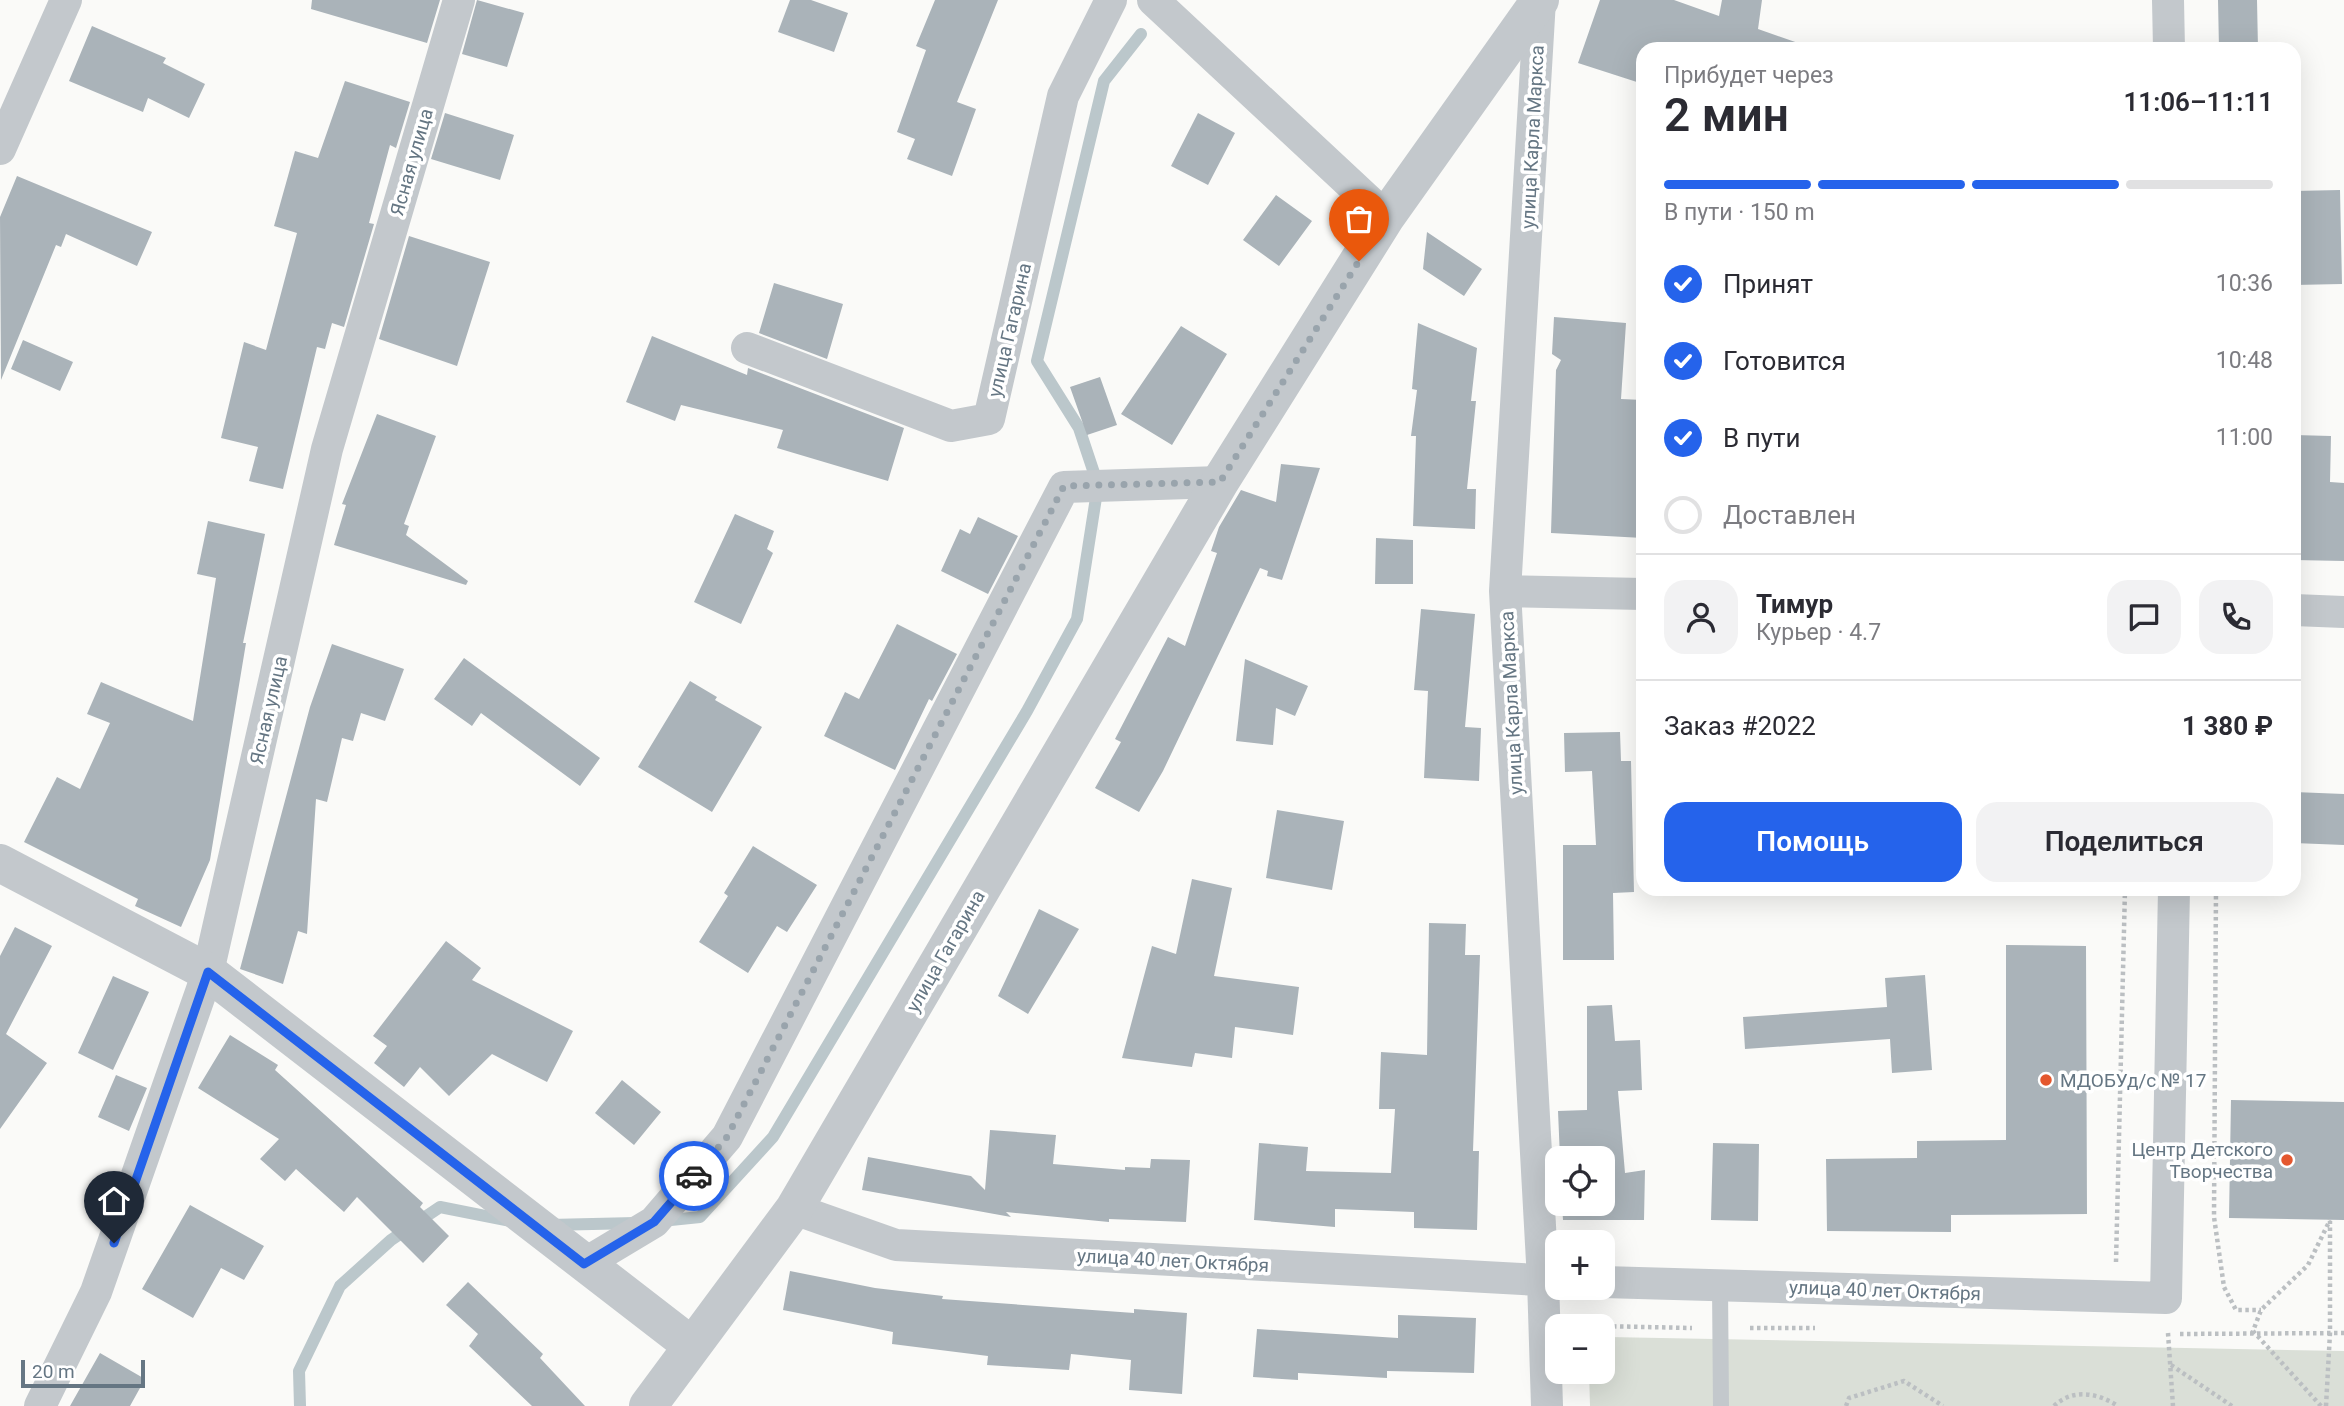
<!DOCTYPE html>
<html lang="ru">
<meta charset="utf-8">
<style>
body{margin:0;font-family:Roboto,sans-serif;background:#f2f2f3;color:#2b2b33;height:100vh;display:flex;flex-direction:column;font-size:26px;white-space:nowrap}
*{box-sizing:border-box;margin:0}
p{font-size:23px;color:#7c7c81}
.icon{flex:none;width:38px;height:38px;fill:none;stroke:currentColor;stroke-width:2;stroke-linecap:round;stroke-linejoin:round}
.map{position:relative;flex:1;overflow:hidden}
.side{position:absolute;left:1636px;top:42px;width:665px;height:854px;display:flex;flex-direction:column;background:#fff;border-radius:21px;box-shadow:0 7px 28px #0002}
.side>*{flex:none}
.tools{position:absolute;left:1545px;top:1146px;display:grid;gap:14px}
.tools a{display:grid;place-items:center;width:70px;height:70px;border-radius:14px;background:#fff;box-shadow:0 7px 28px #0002;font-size:35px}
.scale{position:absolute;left:21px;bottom:18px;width:124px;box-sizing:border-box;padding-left:7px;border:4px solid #657683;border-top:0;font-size:19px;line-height:24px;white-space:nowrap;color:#657683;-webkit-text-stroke:5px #fff;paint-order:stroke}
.pin{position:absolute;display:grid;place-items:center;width:60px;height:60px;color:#fff;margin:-72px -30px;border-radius:50% 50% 50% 0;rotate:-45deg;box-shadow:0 0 7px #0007}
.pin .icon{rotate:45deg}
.courier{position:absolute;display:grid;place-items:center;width:70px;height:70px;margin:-35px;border:5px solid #2563eb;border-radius:50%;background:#fff;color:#222;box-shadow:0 2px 9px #0007}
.headline em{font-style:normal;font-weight:600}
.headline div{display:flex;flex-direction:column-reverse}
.headline{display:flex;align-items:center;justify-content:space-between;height:119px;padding:0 28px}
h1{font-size:46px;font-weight:600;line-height:52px}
.bar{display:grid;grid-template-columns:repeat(4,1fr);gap:10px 7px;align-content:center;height:84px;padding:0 28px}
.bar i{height:9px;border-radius:5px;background:#e1e1e2}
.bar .current{background:#2563eb}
.bar p{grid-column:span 4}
.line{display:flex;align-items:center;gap:18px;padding:0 28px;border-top:2px solid #e1e1e2}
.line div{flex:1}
.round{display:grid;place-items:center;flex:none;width:74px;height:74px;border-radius:21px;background:#f2f2f3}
ol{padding:0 28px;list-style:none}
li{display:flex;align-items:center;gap:21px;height:77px}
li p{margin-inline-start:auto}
li .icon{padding:7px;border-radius:50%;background:#2563eb;color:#fff;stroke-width:4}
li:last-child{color:#7c7c81}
li i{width:38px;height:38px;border:4px solid #e1e1e2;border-radius:50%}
.primary-button{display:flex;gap:14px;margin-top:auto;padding:14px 28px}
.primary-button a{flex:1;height:80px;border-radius:21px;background:#2563eb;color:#fff;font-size:28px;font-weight:600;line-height:80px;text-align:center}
.primary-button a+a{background:#f2f2f3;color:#2b2b33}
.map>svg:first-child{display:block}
.green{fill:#dadfd7}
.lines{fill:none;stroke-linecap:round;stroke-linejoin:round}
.stream{stroke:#bbc7cb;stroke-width:12}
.building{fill:#aab3b9}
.path{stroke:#bbbfc2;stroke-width:4.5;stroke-dasharray:3.5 3.5;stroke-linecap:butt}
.service{stroke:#c3c8cc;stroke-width:16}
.minor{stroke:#c3c8cc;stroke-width:32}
.tertiary{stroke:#c3c8cc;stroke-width:38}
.done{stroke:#99a4ac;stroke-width:7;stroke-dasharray:0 12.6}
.route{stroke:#2563eb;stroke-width:9}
.poi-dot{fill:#e4572e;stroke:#fff;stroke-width:2.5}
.labels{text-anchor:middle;stroke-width:7;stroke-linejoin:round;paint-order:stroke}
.street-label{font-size:19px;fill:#657683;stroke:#fff}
.poi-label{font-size:19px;fill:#657683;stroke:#fff;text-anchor:start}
</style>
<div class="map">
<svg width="2344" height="1406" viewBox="0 0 2344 1406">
<rect width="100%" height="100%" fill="#fafaf8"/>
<!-- green -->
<path class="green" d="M 1608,1337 L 2344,1351 L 2344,1406 L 1590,1406 L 1589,1372 L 1603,1372 L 1603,1340 Z"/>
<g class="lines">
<!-- stream -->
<path class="stream" d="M 661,1221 L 700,1217 L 773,1137 L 1027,711 L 1077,619 L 1098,485 L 1079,428 L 1037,361 L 1104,81 L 1141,34
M 549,1225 L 636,1223
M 300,1406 L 299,1371 L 340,1286 L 391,1240 L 440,1207 L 511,1221"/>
</g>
<!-- building -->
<path class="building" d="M 312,0 L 440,0 L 427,43 L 311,9 Z
M 477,0 L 524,13 L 507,67 L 462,54 Z
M 790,0 L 811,0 L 848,13 L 834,52 L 778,32 Z
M 935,0 L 998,0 L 957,102 L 976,109 L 952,176 L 907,159 L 915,139 L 897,132 L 926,50 L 916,46 Z
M 1600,0 L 1674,0 L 1719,16 L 1722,0 L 1762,0 L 1758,29 L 1801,44 L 1800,49 L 1643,49 L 1643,84 L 1578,63 Z
M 2218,0 L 2257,0 L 2258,49 L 2219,49 Z
M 92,26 L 166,58 L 163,63 L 205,84 L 189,118 L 148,98 L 143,112 L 69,81 Z
M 345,81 L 410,102 L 396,148 L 390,145 L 369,223 L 374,224 L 344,327 L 332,323 L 325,349 L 317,347 L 283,489 L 249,481 L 258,447 L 221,438 L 244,342 L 266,350 L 297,233 L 274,226 L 295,151 L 318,158 Z
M 445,113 L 514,135 L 500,180 L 431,159 Z
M 1198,113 L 1235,133 L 1208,185 L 1171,166 Z
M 17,176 L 152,232 L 137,266 L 66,234 L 61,247 L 56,245 L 1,380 L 0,217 Z
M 2340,190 L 2342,284 L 2294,285 L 2294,191 Z
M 1276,195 L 1312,221 L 1279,266 L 1243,240 Z
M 1427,232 L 1482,269 L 1464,296 L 1423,269 Z
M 409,236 L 490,262 L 457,366 L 379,339 Z
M 774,283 L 843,304 L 827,359 L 759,333 Z
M 1554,317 L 1626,323 L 1621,399 L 1643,400 L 1643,538 L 1551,533 L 1556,370 L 1561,360 L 1552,354 Z
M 1418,323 L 1477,348 L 1471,401 L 1476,401 L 1467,489 L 1476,489 L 1475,529 L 1413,526 L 1416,436 L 1411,436 L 1417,390 L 1412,389 Z
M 1181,326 L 1227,354 L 1172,445 L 1121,414 Z
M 652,336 L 747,375 L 748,368 L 904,428 L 888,481 L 777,448 L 783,430 L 681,405 L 675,421 L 626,402 Z
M 23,340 L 73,362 L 60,391 L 11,369 Z
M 1100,377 L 1117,425 L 1087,435 L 1070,387 Z
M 377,414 L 436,436 L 404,524 L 409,526 L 406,535 L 468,581 L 466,585 L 334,545 L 346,505 L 342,504 Z
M 2294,435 L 2331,436 L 2330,482 L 2344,483 L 2344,561 L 2294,560 Z
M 1281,464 L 1320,468 L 1282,580 L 1267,576 L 1268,571 L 1260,568 L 1163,771 L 1139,812 L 1095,788 L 1121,742 L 1115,739 L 1168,637 L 1185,646 L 1217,553 L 1211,551 L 1219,527 L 1241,490 L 1276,502 Z
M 735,514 L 774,531 L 767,549 L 773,553 L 741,624 L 694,602 Z
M 978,517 L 1018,536 L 988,594 L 941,571 L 960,529 L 970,534 Z
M 208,521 L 265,534 L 243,643 L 246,643 L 210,860 L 181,927 L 135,906 L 138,899 L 24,842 L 57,777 L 80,789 L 110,723 L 87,714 L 101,682 L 193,721 L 216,578 L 197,574 Z
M 1376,538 L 1413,540 L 1413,584 L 1375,584 Z
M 1421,609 L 1475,614 L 1465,727 L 1481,728 L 1479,781 L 1424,778 L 1428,691 L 1414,690 Z
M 897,624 L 957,654 L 932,701 L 929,699 L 895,770 L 824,736 L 845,692 L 859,699 Z
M 332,644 L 404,669 L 385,721 L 361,713 L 353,741 L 342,738 L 327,802 L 316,799 L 307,934 L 298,931 L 283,984 L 240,969 L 310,707 Z
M 464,658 L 600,758 L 580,786 L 481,713 L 472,726 L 434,699 Z
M 1245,659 L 1308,686 L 1295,716 L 1276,708 L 1273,745 L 1236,741 Z
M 690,681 L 717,697 L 715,700 L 762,727 L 712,812 L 638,767 Z
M 1620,732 L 1621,761 L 1631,761 L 1634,892 L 1613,893 L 1614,960 L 1563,960 L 1563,845 L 1596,845 L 1592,771 L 1565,772 L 1564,733 Z
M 2294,792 L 2344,794 L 2344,845 L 2294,843 Z
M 1277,810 L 1344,821 L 1332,890 L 1266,878 Z
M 753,846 L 817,885 L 787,932 L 777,926 L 748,973 L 699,942 L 728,896 L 724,893 Z
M 1192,879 L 1232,888 L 1214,976 L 1299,987 L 1293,1035 L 1235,1027 L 1232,1058 L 1195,1053 L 1192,1067 L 1122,1058 L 1152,946 L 1176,954 Z
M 1039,909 L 1079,929 L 1028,1014 L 998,996 Z
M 1429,923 L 1466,924 L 1465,955 L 1480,955 L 1473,1151 L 1479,1151 L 1477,1230 L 1414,1228 L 1414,1212 L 1335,1209 L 1335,1227 L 1254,1220 L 1259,1143 L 1308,1147 L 1306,1171 L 1391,1173 L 1395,1109 L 1379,1109 L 1381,1052 L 1427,1055 Z
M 15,927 L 52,946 L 6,1034 L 47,1063 L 0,1129 L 0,956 Z
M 446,941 L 481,968 L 472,980 L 573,1031 L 547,1082 L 492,1054 L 449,1096 L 420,1067 L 404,1087 L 374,1063 L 387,1046 L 373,1036 Z
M 2006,945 L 2086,946 L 2087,1214 L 1951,1215 L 1951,1232 L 1827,1231 L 1826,1159 L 1917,1158 L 1917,1141 L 2006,1140 Z
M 1925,975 L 1932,1070 L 1892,1073 L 1890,1039 L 1745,1049 L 1743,1017 L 1887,1007 L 1885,978 Z
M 113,976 L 149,992 L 113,1070 L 78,1053 Z
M 1612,1005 L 1615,1041 L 1640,1040 L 1642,1090 L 1618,1091 L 1625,1173 L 1645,1170 L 1644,1220 L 1563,1220 L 1562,1204 L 1603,1204 L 1603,1158 L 1560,1158 L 1558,1111 L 1587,1110 L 1587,1006 Z
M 230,1035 L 278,1065 L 275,1070 L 423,1203 L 420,1207 L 449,1236 L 423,1263 L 357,1197 L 344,1212 L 296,1169 L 285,1181 L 260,1159 L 279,1139 L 198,1088 Z
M 116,1075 L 147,1088 L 129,1131 L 98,1117 Z
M 622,1080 L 661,1112 L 634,1145 L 595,1113 Z
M 2231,1100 L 2344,1102 L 2344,1220 L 2229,1218 Z
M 990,1130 L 1056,1135 L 1053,1164 L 1125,1170 L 1125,1167 L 1150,1168 L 1151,1159 L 1190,1160 L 1186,1222 L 1109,1219 L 1109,1222 L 1006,1212 L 1011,1217 L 862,1190 L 868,1157 L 971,1176 L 985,1190 Z
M 1713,1143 L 1759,1144 L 1758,1221 L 1711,1220 Z
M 190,1205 L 264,1246 L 244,1280 L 221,1268 L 193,1318 L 142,1289 Z
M 790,1271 L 875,1288 L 943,1296 L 942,1299 L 1134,1313 L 1134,1309 L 1187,1313 L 1182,1394 L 1129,1390 L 1131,1360 L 1071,1354 L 1069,1370 L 987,1365 L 988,1356 L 892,1344 L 893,1332 L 783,1310 Z
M 468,1282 L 543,1354 L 540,1358 L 585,1406 L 532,1406 L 469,1346 L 478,1334 L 446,1305 Z
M 1398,1315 L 1476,1318 L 1474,1373 L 1387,1371 L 1387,1378 L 1298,1373 L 1298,1380 L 1253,1377 L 1257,1329 L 1398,1338 Z
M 100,1353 L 145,1379 L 130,1406 L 70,1406 Z"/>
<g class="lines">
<!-- path -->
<path class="path" d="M 2216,889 L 2214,1217 L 2224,1287 L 2236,1310 L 2261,1310
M 2116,1262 L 2125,889
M 1599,1326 L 1692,1328
M 1750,1328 L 1815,1328
M 2168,1333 L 2173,1406
M 2180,1334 L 2344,1333
M 2171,1365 L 2232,1406
M 1846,1406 L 1849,1398 L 1904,1381 L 1943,1406
M 2054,1406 C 2073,1388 2098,1393 2118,1406
M 2321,1406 L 2253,1331 L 2261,1310 L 2308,1265 L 2330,1220
M 2326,1406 L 2330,1333 L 2330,1221"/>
<!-- service -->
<path class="service" d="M 1720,1285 L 1721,1406"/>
<!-- minor -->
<path class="minor" d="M 1153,0 L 1386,217
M 1540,0 L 1505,591 L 1543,1280 L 1547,1406
M 2168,0 L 2169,49
M 0,149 L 66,0
M 747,348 L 951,426 L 989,419 L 1063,96 L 1111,0
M 1505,591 L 1643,594
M 2294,610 L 2344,612
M 794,1209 L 896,1245 L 1558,1281
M 584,1264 L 654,1222 L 727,1137 L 1064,487 L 1220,482
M 1603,1282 L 2166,1298 L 2174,889
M 40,1406 L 96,1292 L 208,972 L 327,449 L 459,0"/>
<!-- tertiary -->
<path class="tertiary" d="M 0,863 L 208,972 L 691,1345
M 648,1406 L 794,1209 L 1220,482 L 1386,217 L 1540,0"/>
</g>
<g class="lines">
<!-- done -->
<path class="done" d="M 694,1176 L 727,1137 L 1064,486 L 1220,482 L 1359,261"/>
<!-- route -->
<path class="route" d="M 114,1243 L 208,972 L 584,1264 L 654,1222 L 694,1176"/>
</g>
<!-- markers -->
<g class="poi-dot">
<circle cx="2046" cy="1080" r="7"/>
<circle cx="2287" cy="1160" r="7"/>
</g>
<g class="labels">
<!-- street labels -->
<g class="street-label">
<text transform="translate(1532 137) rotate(-87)" y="7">улица Карла Маркса</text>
<text transform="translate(411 162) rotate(-74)" y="7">Ясная улица</text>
<text transform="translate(1009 330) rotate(-77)" y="7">улица Гагарина</text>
<text transform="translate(1511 703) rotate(-93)" y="7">улица Карла Маркса</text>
<text transform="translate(268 710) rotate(-77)" y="7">Ясная улица</text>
<text transform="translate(945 951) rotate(-60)" y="7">улица Гагарина</text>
<text transform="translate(1173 1260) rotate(3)" y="7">улица 40 лет Октября</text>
<text transform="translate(1885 1290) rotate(2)" y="7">улица 40 лет Октября</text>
</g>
<!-- poi labels -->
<g class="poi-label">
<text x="2060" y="1087">МДОБУд/с № 17</text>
<text x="2273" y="1156" text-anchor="end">Центр Детского<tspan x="2273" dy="22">Творчества</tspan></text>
</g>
</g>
</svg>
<div class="tools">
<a><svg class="icon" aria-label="locate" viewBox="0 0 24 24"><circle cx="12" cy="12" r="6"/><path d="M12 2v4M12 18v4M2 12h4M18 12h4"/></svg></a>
<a>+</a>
<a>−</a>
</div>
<div class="scale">20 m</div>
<div class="pin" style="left:1359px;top:261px;background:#ea580c"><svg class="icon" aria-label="bag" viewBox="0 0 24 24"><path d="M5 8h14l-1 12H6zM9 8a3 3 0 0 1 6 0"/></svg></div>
<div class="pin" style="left:114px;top:1243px;background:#1f2937"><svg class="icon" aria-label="home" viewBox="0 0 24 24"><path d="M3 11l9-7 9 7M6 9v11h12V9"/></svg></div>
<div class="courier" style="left:694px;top:1176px"><svg class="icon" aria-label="car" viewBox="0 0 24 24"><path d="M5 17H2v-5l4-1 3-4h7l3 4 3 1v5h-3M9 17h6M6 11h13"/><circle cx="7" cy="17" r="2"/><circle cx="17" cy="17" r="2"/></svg></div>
<section class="side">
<div class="headline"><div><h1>2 мин</h1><p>Прибудет через</p></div><em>11:06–11:11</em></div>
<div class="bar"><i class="current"></i><i class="current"></i><i class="current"></i><i></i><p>В пути · 150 m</p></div>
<ol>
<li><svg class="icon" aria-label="check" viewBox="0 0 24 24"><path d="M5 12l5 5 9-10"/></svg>Принят<p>10:36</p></li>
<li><svg class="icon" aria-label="check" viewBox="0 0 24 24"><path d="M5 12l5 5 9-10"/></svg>Готовится<p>10:48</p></li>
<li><svg class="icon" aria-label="check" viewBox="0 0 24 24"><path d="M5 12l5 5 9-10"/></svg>В пути<p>11:00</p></li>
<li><i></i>Доставлен</li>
</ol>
<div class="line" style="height:126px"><a class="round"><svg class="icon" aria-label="person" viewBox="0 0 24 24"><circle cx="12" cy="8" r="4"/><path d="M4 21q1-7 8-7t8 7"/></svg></a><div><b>Тимур</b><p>Курьер · 4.7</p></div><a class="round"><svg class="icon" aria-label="chat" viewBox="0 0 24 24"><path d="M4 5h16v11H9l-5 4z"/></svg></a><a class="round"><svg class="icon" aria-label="phone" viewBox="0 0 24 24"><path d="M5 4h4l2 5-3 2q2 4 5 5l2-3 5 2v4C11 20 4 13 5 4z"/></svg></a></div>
<div class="line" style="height:91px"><div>Заказ #2022</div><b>1 380 ₽</b></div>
<div class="primary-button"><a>Помощь</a><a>Поделиться</a></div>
</section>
</div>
